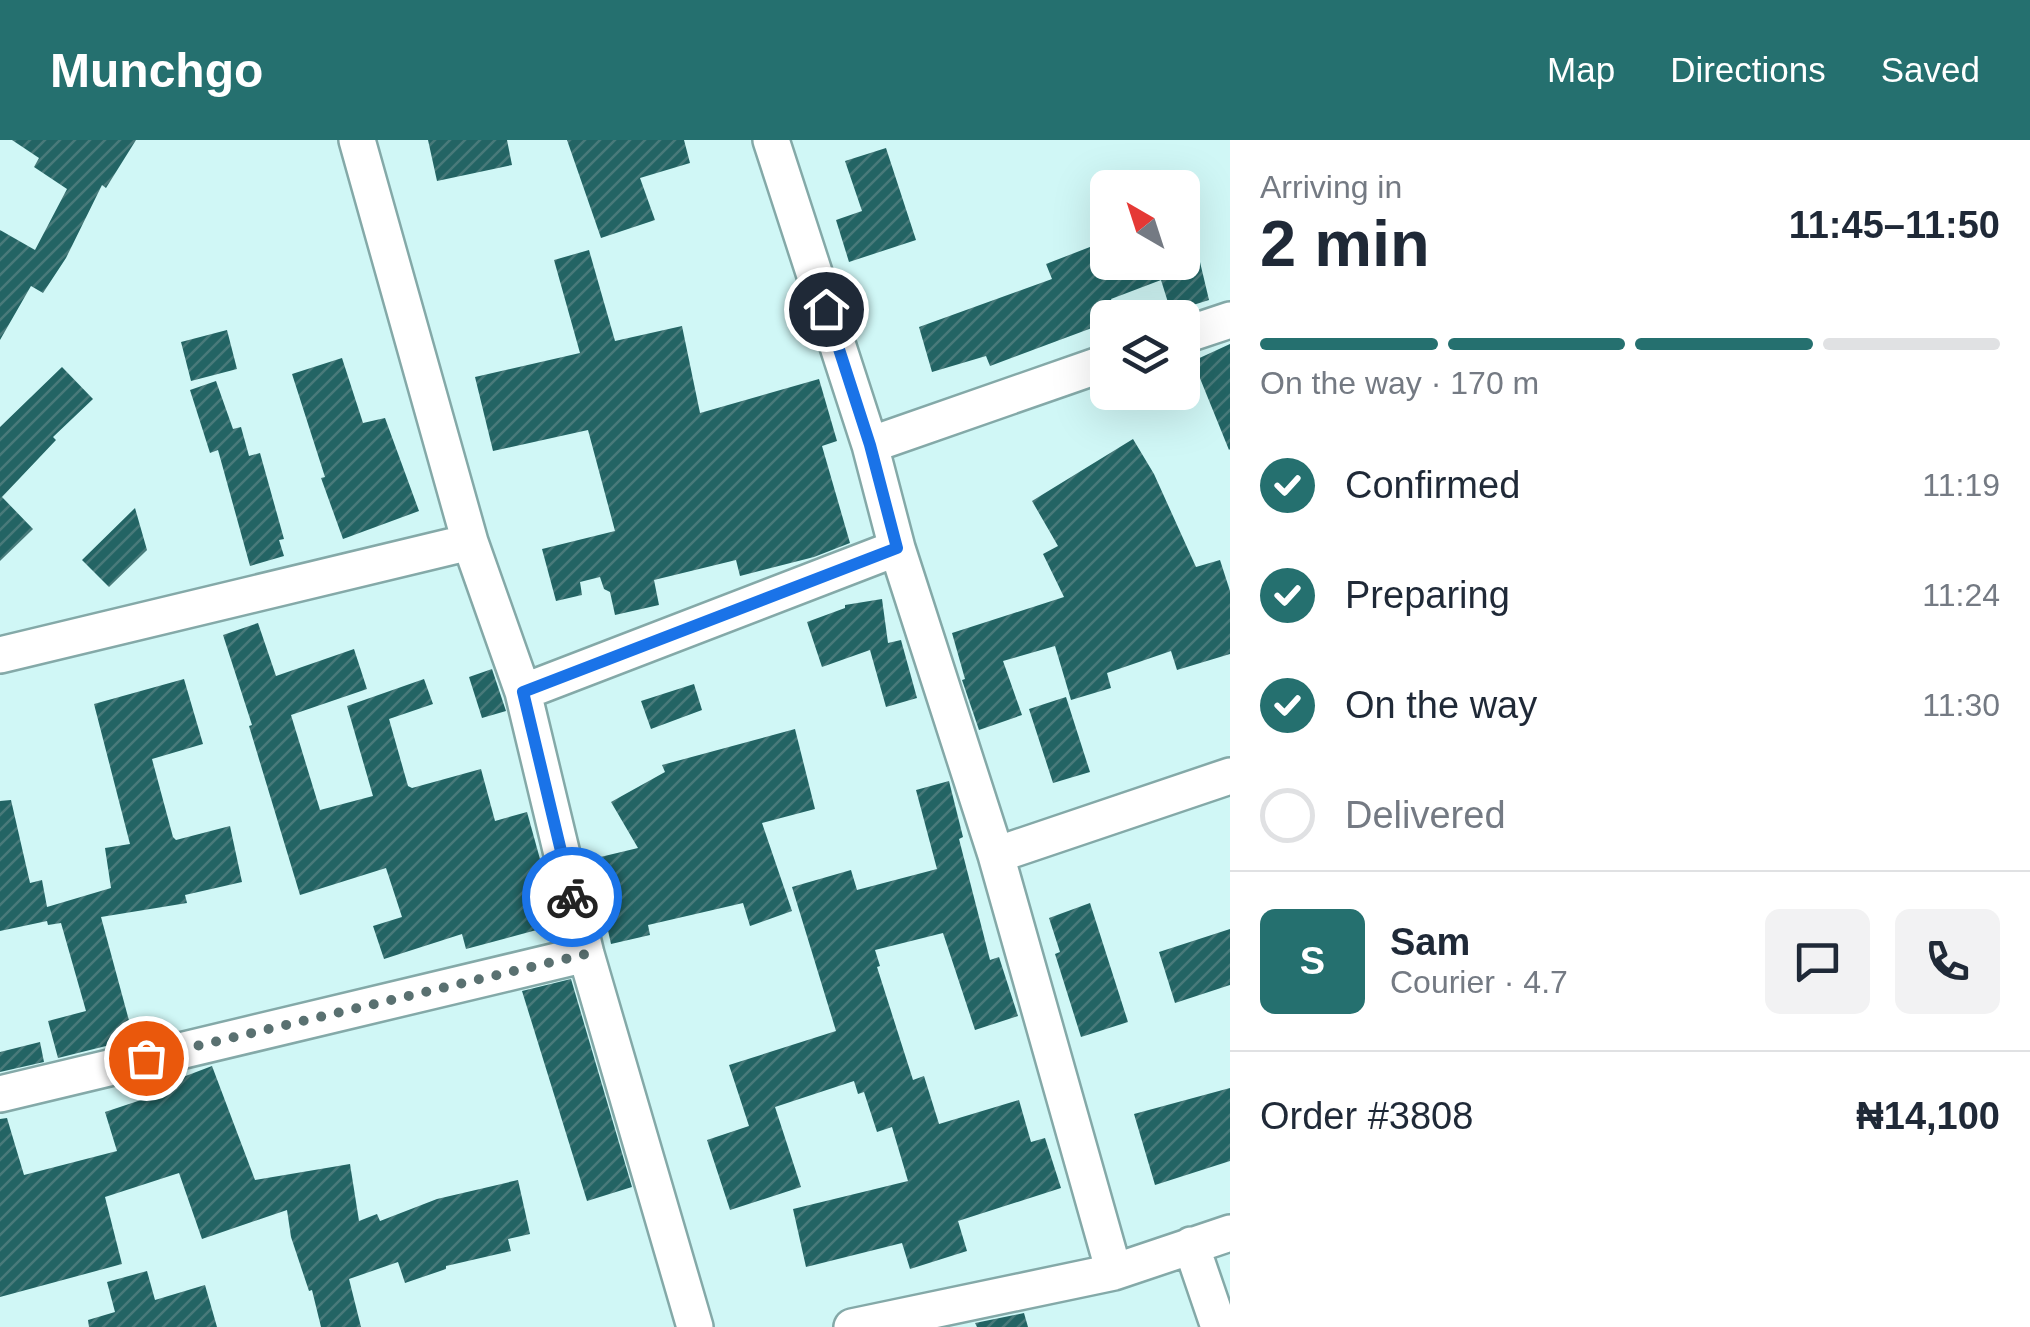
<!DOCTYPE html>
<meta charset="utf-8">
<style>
body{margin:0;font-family:Arial,sans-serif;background:#f2f2f3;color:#1f2937;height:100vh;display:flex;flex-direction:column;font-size:38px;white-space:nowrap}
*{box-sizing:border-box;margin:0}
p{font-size:32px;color:#747a83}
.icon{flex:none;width:55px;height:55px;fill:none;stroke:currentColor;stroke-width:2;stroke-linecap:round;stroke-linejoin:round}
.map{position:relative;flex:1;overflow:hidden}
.sheet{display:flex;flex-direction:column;background:#fff;width:800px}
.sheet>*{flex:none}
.needle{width:65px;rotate:321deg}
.controls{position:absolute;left:1090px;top:30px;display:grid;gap:20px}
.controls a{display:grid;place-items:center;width:110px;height:110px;border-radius:15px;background:#fff;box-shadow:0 10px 40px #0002;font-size:50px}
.pin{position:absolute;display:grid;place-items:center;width:85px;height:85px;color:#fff;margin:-42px;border:5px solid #fff;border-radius:50%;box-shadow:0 2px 10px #0007}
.courier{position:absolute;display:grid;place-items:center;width:100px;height:100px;margin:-50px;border:8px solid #1a73e8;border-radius:50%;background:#fff;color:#222;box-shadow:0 2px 12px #0007}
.headline em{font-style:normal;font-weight:700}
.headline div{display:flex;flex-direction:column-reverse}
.headline{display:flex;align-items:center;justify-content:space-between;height:170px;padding:0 30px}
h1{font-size:65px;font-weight:700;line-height:75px}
.bar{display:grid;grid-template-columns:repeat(4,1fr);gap:15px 10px;align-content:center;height:120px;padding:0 30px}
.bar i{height:12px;border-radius:8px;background:#e0e1e3}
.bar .selected{background:#25706f}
.bar p{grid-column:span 4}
.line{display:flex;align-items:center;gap:25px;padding:0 30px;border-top:2px solid #e0e1e3}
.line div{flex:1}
.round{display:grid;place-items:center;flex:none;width:105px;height:105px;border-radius:15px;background:#f2f2f3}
ol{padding:0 30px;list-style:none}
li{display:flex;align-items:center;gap:30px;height:110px}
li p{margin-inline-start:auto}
li .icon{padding:10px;border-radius:50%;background:#25706f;color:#fff;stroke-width:4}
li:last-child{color:#747a83}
li i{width:55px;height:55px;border:5px solid #e0e1e3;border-radius:50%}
header{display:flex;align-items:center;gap:60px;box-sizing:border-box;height:140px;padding:0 50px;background:#25706f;color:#fff}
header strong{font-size:48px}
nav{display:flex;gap:55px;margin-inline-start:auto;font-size:35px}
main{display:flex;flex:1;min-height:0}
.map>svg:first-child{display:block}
.building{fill:url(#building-hatch)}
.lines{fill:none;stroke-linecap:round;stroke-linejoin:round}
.street-casing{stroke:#84a9a8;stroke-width:40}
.street{stroke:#fff;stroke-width:35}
.done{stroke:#597070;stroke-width:10;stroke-dasharray:0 18}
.route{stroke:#1a73e8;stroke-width:12}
</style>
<header>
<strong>Munchgo</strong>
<nav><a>Map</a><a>Directions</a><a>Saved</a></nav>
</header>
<main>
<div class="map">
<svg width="1230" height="1187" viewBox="0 0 1230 1187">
<defs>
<pattern id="building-hatch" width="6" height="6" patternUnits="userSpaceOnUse" patternTransform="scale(2.5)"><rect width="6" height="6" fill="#236464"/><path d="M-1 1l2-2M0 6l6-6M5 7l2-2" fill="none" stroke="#497a7a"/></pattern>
</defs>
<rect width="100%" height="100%" fill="#d0f7f6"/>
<!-- building -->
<path class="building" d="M 12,0 L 136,0 L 106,48 L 102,45 L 66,118 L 43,153 L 31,146 L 0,200 L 0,90 L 35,110 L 67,49 L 34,27 L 39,18 Z
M 428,0 L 507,0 L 512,25 L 437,41 Z
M 567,0 L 684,0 L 690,23 L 640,38 L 655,80 L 601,98 Z
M 886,8 L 916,100 L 849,122 L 836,80 L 862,71 L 845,21 Z
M 1108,100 L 1108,122 L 1200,122 L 1209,160 L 1171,172 L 1161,140 L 1111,159 L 1118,177 L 1108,178 L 1108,182 L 990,226 L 986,216 L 932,232 L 919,187 L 1052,139 L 1046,124 Z
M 589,110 L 615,201 L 682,186 L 700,273 L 819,239 L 837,301 L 822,306 L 850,403 L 814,417 L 740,436 L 736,420 L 654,440 L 659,465 L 615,475 L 610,452 L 604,449 L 600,437 L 580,442 L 582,455 L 556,461 L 542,409 L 615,391 L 588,290 L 493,311 L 475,237 L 580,213 L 554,120 Z
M 227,190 L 237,229 L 191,241 L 181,202 Z
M 1230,204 L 1230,309 L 1229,310 L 1193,221 Z
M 342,218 L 363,283 L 385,278 L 419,371 L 343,399 L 321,338 L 325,337 L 292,234 Z
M 62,227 L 93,259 L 53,297 L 56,300 L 2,357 L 33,389 L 0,421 L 0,287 Z
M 216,241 L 233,289 L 241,287 L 249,316 L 260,313 L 284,399 L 279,400 L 284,416 L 250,426 L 218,310 L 210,313 L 190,250 Z
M 1133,299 L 1154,334 L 1196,427 L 1220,420 L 1230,451 L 1230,514 L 1177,530 L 1171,511 L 1107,533 L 1111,548 L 1071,560 L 1055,506 L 1003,521 L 1022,575 L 979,590 L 962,540 L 965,539 L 952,493 L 1064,457 L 1043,414 L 1058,406 L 1032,361 Z
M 135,368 L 147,410 L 109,447 L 82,420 Z
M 882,459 L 888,503 L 901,500 L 917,558 L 886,567 L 870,510 L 822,527 L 807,482 L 845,468 L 845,465 Z
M 258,483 L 276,536 L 354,509 L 367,549 L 291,575 L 320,670 L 373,656 L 347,566 L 424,539 L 433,564 L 389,579 L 408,646 L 412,648 L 481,629 L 495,681 L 527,672 L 548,748 L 535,751 L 544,788 L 466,809 L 462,794 L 384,819 L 373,786 L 402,777 L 386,728 L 300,755 L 249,586 L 252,585 L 223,495 Z
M 492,529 L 506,571 L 482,578 L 469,537 Z
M 184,539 L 203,604 L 152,619 L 173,697 L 176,700 L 230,686 L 242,742 L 185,755 L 187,763 L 101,777 L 134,899 L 58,918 L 48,881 L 86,871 L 61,783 L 48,785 L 47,781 L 0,791 L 0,661 L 11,660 L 30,743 L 42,740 L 47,767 L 111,748 L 105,708 L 130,704 L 94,564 Z
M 694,544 L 702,570 L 651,589 L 641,561 Z
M 1066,557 L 1090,632 L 1053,643 L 1029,569 Z
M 795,589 L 815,669 L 762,683 L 792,771 L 750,786 L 743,763 L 648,785 L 650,795 L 611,804 L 592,719 L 638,708 L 611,662 L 665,632 L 662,625 Z
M 949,641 L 963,697 L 959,699 L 990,820 L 999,817 L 1018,876 L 975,890 L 943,793 L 875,810 L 880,826 L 877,827 L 913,940 L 924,936 L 939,984 L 1019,960 L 1031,1002 L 1045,998 L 1061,1048 L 958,1081 L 967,1111 L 910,1129 L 902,1103 L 806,1127 L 793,1069 L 908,1041 L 892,987 L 877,992 L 864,952 L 858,954 L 854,941 L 775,967 L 801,1047 L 730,1070 L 707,1000 L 749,986 L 729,925 L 836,891 L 792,747 L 851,730 L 857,750 L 937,729 L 916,650 Z
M 1090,763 L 1128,882 L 1081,897 L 1055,814 L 1060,812 L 1049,778 Z
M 1230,789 L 1230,845 L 1175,863 L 1159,812 Z
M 571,839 L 632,1047 L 587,1061 L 522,851 Z
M 40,902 L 44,922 L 0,932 L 0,912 Z
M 212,926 L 255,1040 L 350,1024 L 359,1081 L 377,1074 L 380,1081 L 437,1059 L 518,1040 L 530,1094 L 508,1099 L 511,1111 L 446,1126 L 446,1129 L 405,1143 L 398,1122 L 349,1139 L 361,1187 L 321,1187 L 312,1150 L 309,1151 L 291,1097 L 287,1070 L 202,1099 L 179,1033 L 105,1057 L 122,1124 L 0,1157 L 0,979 L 7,978 L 24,1035 L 117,1011 L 105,972 L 156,955 L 154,948 Z
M 1230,948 L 1230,1021 L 1155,1045 L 1134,974 Z
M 147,1131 L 155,1160 L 205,1145 L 217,1187 L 89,1187 L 88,1180 L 115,1172 L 107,1142 Z
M 1024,1173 L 1028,1187 L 977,1187 L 975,1183 Z"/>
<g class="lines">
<!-- street casing -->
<g class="street-casing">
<path id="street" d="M 357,0 L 470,402 L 523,552
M 771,0 L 870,305
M 1182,196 L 1230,180
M 897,408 L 996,715 L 1114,1132
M 0,515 L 470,402
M 996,715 L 1230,636
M 0,954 L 586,814
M 1191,1105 L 1219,1187
M 695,1187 L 586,814 L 523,552 L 897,408 L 870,305 L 1108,222
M 852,1187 L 1114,1132 L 1230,1093"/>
</g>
<!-- street -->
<use href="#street" class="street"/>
</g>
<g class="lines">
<!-- done -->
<path class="done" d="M 146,918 L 586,814 L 572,757"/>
<!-- route -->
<path class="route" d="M 572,757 L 523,552 L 897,408 L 870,305 L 826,169"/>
</g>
</svg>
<div class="controls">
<a><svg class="needle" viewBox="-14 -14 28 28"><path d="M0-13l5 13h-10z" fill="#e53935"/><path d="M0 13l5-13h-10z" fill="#747a83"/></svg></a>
<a><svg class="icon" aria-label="layers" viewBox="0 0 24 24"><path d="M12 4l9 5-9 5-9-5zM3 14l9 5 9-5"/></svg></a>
</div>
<div class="pin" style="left:146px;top:918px;background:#ea580c"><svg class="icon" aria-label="bag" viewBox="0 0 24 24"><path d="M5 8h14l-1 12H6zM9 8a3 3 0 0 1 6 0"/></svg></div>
<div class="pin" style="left:826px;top:169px;background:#1f2937"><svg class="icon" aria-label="home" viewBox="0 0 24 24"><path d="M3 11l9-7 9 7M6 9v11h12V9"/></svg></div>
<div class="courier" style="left:572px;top:757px"><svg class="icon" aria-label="bike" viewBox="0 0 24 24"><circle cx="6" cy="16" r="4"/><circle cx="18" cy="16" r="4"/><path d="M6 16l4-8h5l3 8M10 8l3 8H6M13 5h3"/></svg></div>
</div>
<section class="sheet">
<div class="headline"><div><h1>2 min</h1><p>Arriving in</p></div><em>11:45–11:50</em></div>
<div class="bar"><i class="selected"></i><i class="selected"></i><i class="selected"></i><i></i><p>On the way · 170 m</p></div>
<ol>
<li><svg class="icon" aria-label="check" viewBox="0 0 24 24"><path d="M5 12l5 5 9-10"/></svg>Confirmed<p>11:19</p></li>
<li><svg class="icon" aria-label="check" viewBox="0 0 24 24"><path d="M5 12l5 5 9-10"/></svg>Preparing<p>11:24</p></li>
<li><svg class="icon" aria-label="check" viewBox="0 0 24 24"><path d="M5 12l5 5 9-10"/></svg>On the way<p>11:30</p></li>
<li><i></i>Delivered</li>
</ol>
<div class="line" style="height:180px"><b class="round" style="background:#25706f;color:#fff">S</b><div><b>Sam</b><p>Courier · 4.7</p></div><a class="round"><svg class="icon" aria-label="chat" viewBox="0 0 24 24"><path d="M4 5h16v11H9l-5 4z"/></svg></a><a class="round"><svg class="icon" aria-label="phone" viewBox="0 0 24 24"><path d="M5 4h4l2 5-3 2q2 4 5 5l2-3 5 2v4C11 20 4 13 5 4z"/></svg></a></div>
<div class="line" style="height:130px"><div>Order #3808</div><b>₦14,100</b></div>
</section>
</main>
